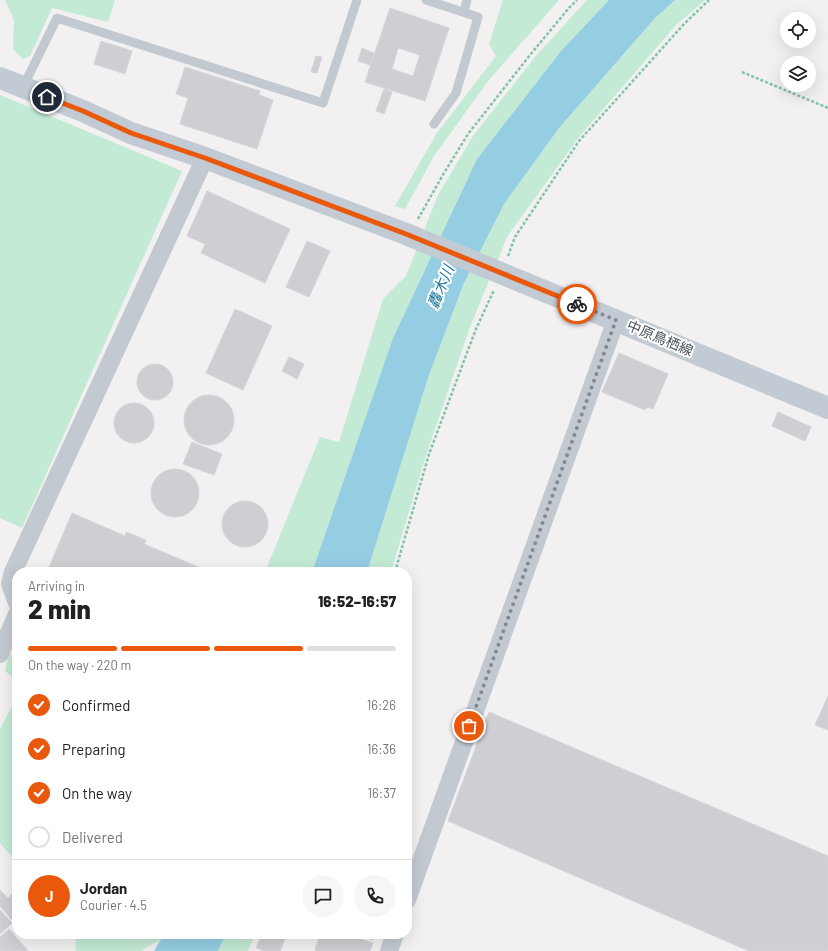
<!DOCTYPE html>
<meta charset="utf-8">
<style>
body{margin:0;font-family:Barlow,"Noto Sans JP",sans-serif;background:#f6f6f6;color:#202124;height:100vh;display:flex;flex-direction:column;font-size:15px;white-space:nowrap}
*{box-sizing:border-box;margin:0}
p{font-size:13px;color:#757577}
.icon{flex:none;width:22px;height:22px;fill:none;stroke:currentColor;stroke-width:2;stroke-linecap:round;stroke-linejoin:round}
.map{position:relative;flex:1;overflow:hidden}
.panel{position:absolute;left:12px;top:567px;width:400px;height:372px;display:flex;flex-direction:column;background:#fff;border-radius:16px;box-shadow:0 4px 16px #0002}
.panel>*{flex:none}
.controls{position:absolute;left:780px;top:12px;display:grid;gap:8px}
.controls a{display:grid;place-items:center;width:36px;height:36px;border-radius:50%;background:#fff;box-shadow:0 4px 16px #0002;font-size:20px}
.pin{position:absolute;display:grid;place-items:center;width:34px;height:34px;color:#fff;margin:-17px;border:2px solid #fff;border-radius:50%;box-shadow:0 1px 4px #0007}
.courier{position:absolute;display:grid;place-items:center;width:40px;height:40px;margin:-20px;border:3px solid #ea580c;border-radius:50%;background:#fff;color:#222;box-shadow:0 1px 5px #0007}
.headline em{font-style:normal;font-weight:800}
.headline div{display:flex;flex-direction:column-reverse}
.headline{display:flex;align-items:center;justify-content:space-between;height:68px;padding:0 16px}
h1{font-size:26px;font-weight:800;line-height:30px}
.bar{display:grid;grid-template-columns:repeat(4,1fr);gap:6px 4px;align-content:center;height:48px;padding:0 16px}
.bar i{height:5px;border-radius:3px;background:#e0e0e0}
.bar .current{background:#ea580c}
.bar p{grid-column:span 4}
.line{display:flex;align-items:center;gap:10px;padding:0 16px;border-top:1px solid #e0e0e0}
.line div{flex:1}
.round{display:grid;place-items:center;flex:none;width:42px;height:42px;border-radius:21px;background:#f6f6f6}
ol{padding:0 16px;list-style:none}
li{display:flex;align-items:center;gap:12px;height:44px}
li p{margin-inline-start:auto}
li .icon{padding:4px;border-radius:50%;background:#ea580c;color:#fff;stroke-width:4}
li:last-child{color:#757577}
li i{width:22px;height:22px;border:2px solid #e0e0e0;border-radius:50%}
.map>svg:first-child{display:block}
.green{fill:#c3ead5}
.water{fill:#95cde2}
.building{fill:#ceced3;stroke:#d4d5da;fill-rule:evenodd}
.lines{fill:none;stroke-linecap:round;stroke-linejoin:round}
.path{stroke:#7fc4a7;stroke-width:2.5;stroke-dasharray:3 2;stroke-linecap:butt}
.service{stroke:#c2c9d0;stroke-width:9}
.minor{stroke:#c2c9d0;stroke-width:18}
.secondary{stroke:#c2cad4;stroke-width:22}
.done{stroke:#85898f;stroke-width:4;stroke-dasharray:0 7.2}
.route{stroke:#ea580c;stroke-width:5}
.labels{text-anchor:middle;stroke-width:4;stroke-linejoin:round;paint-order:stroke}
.street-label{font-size:14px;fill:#4a515b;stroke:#fff}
.water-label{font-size:15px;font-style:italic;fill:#1d779b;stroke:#fff}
</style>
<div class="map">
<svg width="828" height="951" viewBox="0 0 828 951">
<rect width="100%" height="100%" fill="#f2f0f0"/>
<!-- green -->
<path class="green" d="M 5,0 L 115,0 L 108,22 L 52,8 L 30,56 L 23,59 L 13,49 L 14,20 Z
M 503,0 L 559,0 L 488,81 L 434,156 L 405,209 L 395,206 L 437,133 L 496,56 L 489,44 Z
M 587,0 L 609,0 L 561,51 L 477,159 L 393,338 L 312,572 L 265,572 L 320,437 L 339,442 L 383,299 L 406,276 L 438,195 L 473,136 L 535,57 Z
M 675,0 L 705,0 L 677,24 L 579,137 L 507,237 L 470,327 L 425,458 L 391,572 L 367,572 L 429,375 L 464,283 L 504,203 L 559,128 L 655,18 Z
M 0,95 L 182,171 L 22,528 L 0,518 Z
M 9,654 L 17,658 L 17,681 L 5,671 Z
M 17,696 L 17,863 L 0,843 L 0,729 Z
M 75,934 L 164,934 L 161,940 L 145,948 L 142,951 L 76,951 Z
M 226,934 L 255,934 L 248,951 L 218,951 Z"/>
<!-- water -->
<path class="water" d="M 609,0 L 675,0 L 655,18 L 559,128 L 504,204 L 464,283 L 429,375 L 367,572 L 312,572 L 393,338 L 477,159 L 561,51 Z
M 164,934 L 226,934 L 218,951 L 154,951 Z"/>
<!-- building -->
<path class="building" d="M 390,8 L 449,28 L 425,101 L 365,82 ZM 398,48 L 420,55 L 413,76 L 392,69 Z
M 101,41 L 132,51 L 125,74 L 94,64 Z
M 362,48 L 374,53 L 370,65 L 358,61 Z
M 316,56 L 322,57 L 317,73 L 311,72 Z
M 185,67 L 260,91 L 259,95 L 273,100 L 257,149 L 180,124 L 188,98 L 176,94 Z
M 384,89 L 392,92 L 384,114 L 376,111 Z
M 207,191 L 290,229 L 265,283 L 201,253 L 205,244 L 187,236 Z
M 307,241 L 330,251 L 309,297 L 286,287 Z
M 235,309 L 272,326 L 243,390 L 206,373 Z
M 619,353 L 668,374 L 653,409 L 647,407 L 645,410 L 602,392 Z
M 289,357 L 304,364 L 297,379 L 282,371 Z
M137 382a18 18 0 1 1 36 0a18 18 0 1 1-36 0Z
M184 420a25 25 0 1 1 50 0a25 25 0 1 1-50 0Z
M114 423a20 20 0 1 1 40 0a20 20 0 1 1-40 0Z
M 778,412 L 811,427 L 805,441 L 772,426 Z
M 192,442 L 222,454 L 214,475 L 183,464 Z
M151 493a24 24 0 1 1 48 0a24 24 0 1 1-48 0Z
M222 524a23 23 0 1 1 46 0a23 23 0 1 1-46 0Z
M 72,513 L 125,536 L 126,532 L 146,540 L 144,544 L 210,572 L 47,572 Z
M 828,696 L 828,730 L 815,725 Z
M 489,712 L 828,856 L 828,951 L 749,951 L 448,821 Z
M 0,890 L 8,898 L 16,890 L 17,891 L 17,915 L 12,920 L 0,906 Z
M 0,910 L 12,923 L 0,934 Z
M 9,929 L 28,951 L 0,951 L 0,937 Z
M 262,934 L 287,934 L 280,951 L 264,951 L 256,948 Z
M 320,934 L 346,934 L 373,943 L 370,951 L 318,951 L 315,950 Z
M 359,934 L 376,934 L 373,940 Z"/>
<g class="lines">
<!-- path -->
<path class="path" d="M 742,72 L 828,108
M 418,219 L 444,173 L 468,134 L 530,55 L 568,9 L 577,0
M 508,256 L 515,237 L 579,141 L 684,24 L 709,0
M 395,572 L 429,454 L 476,329 L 494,290"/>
<!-- service -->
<path class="service" d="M 426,0 L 478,17 L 456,93 L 434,124
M 464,12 L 467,0
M 23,87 L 57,18 L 323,103 L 357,0"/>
<!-- minor -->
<path class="minor" d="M 17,603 L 10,584 L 13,572 L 205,158
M 0,654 L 17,614
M 407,900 L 616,320
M 389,951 L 395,934"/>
<!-- secondary -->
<path class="secondary" d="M 0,78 L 83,111 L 131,133 L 205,158 L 406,234 L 828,408"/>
</g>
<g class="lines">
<!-- done -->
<path class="done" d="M 469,726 L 616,320 L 577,304"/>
<!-- route -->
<path class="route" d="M 47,97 L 83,111 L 131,133 L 205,158 L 406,234 L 577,304"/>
</g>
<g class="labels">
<!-- street labels -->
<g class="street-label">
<text transform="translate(660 338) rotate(23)" y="5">中原鳥栖線</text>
</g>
<!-- water labels -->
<g class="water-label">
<text transform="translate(441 287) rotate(-68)" y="5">轟木川</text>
</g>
</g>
</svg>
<div class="controls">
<a><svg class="icon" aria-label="locate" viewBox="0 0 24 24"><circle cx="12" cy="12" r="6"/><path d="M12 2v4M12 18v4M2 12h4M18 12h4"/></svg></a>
<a><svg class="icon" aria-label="layers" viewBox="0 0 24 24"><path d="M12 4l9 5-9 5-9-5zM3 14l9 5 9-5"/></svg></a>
</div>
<div class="pin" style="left:469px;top:726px;background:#ea580c"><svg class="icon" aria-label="bag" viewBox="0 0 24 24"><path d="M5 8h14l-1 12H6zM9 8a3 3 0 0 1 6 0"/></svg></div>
<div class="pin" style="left:47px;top:97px;background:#1f2937"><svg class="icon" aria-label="home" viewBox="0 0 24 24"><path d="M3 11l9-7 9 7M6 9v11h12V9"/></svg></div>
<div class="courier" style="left:577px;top:304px"><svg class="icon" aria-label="bike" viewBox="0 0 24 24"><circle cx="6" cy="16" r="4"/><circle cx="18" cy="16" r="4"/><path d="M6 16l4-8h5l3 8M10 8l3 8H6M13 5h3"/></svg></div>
<section class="panel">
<div class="headline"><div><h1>2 min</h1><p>Arriving in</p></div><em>16:52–16:57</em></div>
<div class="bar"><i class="current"></i><i class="current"></i><i class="current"></i><i></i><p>On the way · 220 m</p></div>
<ol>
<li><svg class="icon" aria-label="check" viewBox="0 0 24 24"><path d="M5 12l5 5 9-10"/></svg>Confirmed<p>16:26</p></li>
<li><svg class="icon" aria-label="check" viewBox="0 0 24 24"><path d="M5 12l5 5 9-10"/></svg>Preparing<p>16:36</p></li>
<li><svg class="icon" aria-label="check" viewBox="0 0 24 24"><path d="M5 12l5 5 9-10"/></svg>On the way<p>16:37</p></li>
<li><i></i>Delivered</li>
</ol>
<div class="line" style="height:72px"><b class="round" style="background:#ea580c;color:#fff">J</b><div><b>Jordan</b><p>Courier · 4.5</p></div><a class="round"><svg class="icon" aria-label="chat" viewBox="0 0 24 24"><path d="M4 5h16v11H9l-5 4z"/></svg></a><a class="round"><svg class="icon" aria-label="phone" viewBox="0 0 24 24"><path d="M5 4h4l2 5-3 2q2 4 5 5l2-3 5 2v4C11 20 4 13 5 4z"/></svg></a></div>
</section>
</div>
